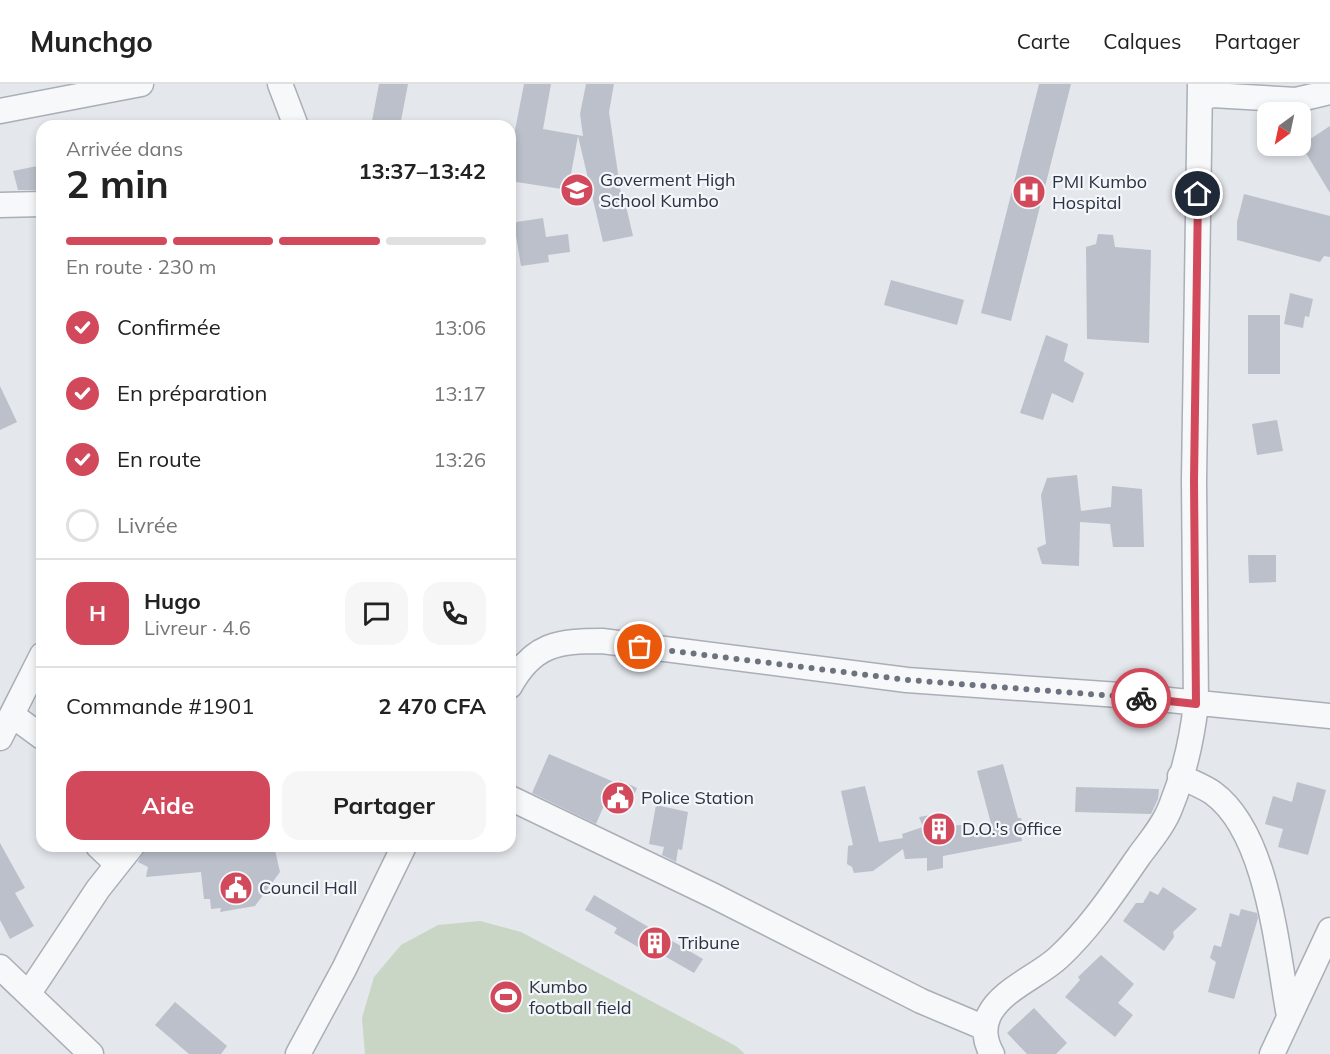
<!DOCTYPE html>
<html lang="fr">
<meta charset="utf-8">
<style>
body{margin:0;font-family:Mulish,sans-serif;background:#f6f6f6;color:#222;height:100vh;display:flex;flex-direction:column;font-size:22px;white-space:nowrap}
*{box-sizing:border-box;margin:0}
p{font-size:20px;color:#767676}
.icon{flex:none;width:33px;height:33px;fill:none;stroke:currentColor;stroke-width:2;stroke-linecap:round;stroke-linejoin:round}
.map{position:relative;flex:1;overflow:hidden}
.details{position:absolute;left:36px;top:36px;width:480px;height:732px;display:flex;flex-direction:column;background:#fff;border-radius:18px;box-shadow:0 3px 9px #0003}
.details>*{flex:none}
.needle{width:39px;rotate:213deg}
.controls{position:absolute;left:1257px;top:18px;display:grid;gap:12px}
.controls a{display:grid;place-items:center;width:54px;height:54px;border-radius:12px;background:#fff;box-shadow:0 3px 9px #0003;font-size:30px}
.pin{position:absolute;display:grid;place-items:center;width:51px;height:51px;color:#fff;margin:-26px;border:3px solid #fff;border-radius:50%;box-shadow:0 2px 6px #0007}
.courier{position:absolute;display:grid;place-items:center;width:60px;height:60px;margin:-30px;border:4px solid #d1495b;border-radius:50%;background:#fff;color:#222;box-shadow:0 2px 8px #0007}
.headline em{font-style:normal;font-weight:700}
.headline div{display:flex;flex-direction:column-reverse}
.headline{display:flex;align-items:center;justify-content:space-between;height:102px;padding:0 30px}
h1{font-size:39px;font-weight:700;line-height:45px}
.bar{display:grid;grid-template-columns:repeat(4,1fr);gap:9px 6px;align-content:center;height:72px;padding:0 30px}
.bar i{height:8px;border-radius:4px;background:#e0e0e0}
.bar .on{background:#d1495b}
.bar p{grid-column:span 4}
.line{display:flex;align-items:center;gap:15px;padding:0 30px;border-top:2px solid #e0e0e0}
.line div{flex:1}
.round{display:grid;place-items:center;flex:none;width:63px;height:63px;border-radius:18px;background:#f6f6f6}
ol{padding:0 30px;list-style:none}
li{display:flex;align-items:center;gap:18px;height:66px}
li p{margin-inline-start:auto}
li .icon{padding:6px;border-radius:50%;background:#d1495b;color:#fff;stroke-width:4}
li:last-child{color:#767676}
li i{width:33px;height:33px;border:3px solid #e0e0e0;border-radius:50%}
.button{display:flex;gap:12px;margin-top:auto;padding:12px 30px}
.button a{flex:1;height:69px;border-radius:18px;background:#d1495b;color:#fff;font-size:24px;font-weight:700;line-height:69px;text-align:center}
.button a+a{background:#f6f6f6;color:#222}
header{display:flex;align-items:center;gap:36px;box-sizing:border-box;height:84px;padding:0 30px;background:#fff;border-bottom:2px solid #e0e0e0}
header strong{font-size:28px}
nav{display:flex;gap:33px;margin-inline-start:auto;font-size:21px}
.map>svg:first-child{display:block}
.green{fill:#c9d6c5}
.building{fill:#bbc0ca}
.lines{fill:none;stroke-linecap:round;stroke-linejoin:round}
.minor-casing{stroke:#a9aeb7;stroke-width:27}
.minor{stroke:#f7f8fa;stroke-width:24}
.done{stroke:#6c737f;stroke-width:6;stroke-dasharray:0 10.8}
.route{stroke:#d1495b;stroke-width:8}
.labels{text-anchor:middle;stroke-width:4.5;stroke-linejoin:round;paint-order:stroke}
.poi-label{font-size:18px;fill:#2b3445;stroke:#f4f6f9;text-anchor:start}
</style>
<header>
<strong>Munchgo</strong>
<nav><a>Carte</a><a>Calques</a><a>Partager</a></nav>
</header>
<div class="map">
<svg width="1330" height="970" viewBox="0 0 1330 970">
<rect width="100%" height="100%" fill="#e4e7ec"/>
<!-- green -->
<path class="green" d="M 480,837 L 521,848 L 736,962 L 745,970 L 365,970 L 362,934 L 374,893 L 401,861 L 438,841 Z"/>
<!-- building -->
<path class="building" d="M 379,0 L 408,0 L 400,42 L 371,42 Z
M 524,0 L 551,0 L 543,45 L 583,52 L 580,30 L 586,0 L 614,0 L 609,28 L 621,110 L 623,109 L 633,152 L 603,158 L 578,52 L 568,106 L 510,97 L 510,72 Z
M 1039,0 L 1071,0 L 1011,237 L 981,229 Z
M 1330,42 L 1330,109 L 1301,61 Z
M 42,81 L 42,106 L 18,106 L 13,87 Z
M 1244,110 L 1330,132 L 1330,173 L 1324,172 L 1320,178 L 1237,156 L 1237,138 Z
M 543,134 L 546,153 L 568,150 L 570,168 L 548,171 L 549,178 L 521,182 L 516,152 L 510,153 L 510,139 Z
M 1098,150 L 1113,151 L 1115,163 L 1151,166 L 1149,259 L 1087,255 L 1086,163 L 1096,160 Z
M 891,196 L 964,216 L 957,241 L 884,221 Z
M 1290,209 L 1313,215 L 1309,233 L 1305,232 L 1303,244 L 1284,240 Z
M 1248,231 L 1280,231 L 1280,290 L 1248,290 Z
M 1046,251 L 1068,260 L 1064,277 L 1084,289 L 1073,319 L 1052,309 L 1043,336 L 1020,329 Z
M 0,302 L 17,338 L 0,346 Z
M 1277,336 L 1283,367 L 1257,371 L 1252,340 Z
M 1077,391 L 1081,427 L 1111,423 L 1112,402 L 1142,405 L 1144,463 L 1113,463 L 1110,440 L 1080,438 L 1079,482 L 1042,480 L 1037,464 L 1046,460 L 1041,411 L 1047,394 Z
M 1248,471 L 1276,471 L 1276,498 L 1249,499 Z
M 549,670 L 614,698 L 596,740 L 532,709 Z
M 1003,680 L 1018,734 L 1021,734 L 1025,750 L 1021,751 L 1022,757 L 943,772 L 943,784 L 927,787 L 927,774 L 905,775 L 903,765 L 873,787 L 854,789 L 852,783 L 847,780 L 848,762 L 853,761 L 841,707 L 865,702 L 879,758 L 903,754 L 902,750 L 923,743 L 919,733 L 942,729 L 945,742 L 962,741 L 964,750 L 993,747 L 977,687 Z
M 620,696 L 637,704 L 632,716 L 615,708 Z
M 1297,698 L 1326,706 L 1308,771 L 1278,763 L 1283,745 L 1265,740 L 1273,712 L 1292,718 Z
M 1076,703 L 1159,705 L 1158,715 L 1151,730 L 1075,728 Z
M 656,721 L 688,728 L 682,766 L 678,765 L 676,778 L 662,771 L 664,763 L 649,760 Z
M 0,759 L 25,804 L 15,809 L 34,842 L 10,855 L 0,836 Z
M 146,762 L 274,762 L 280,788 L 255,822 L 220,828 L 221,824 L 211,825 L 210,815 L 204,815 L 201,788 L 146,793 L 148,783 L 138,778 Z
M 1163,803 L 1197,825 L 1173,848 L 1174,853 L 1164,867 L 1123,837 L 1136,819 L 1143,819 L 1150,807 L 1158,811 Z
M 594,811 L 703,875 L 694,889 L 661,870 L 659,875 L 614,849 L 617,844 L 585,826 Z
M 1241,825 L 1257,829 L 1258,834 L 1234,915 L 1208,908 L 1216,878 L 1210,874 L 1214,861 L 1221,863 L 1230,829 L 1239,832 Z
M 1101,871 L 1134,900 L 1118,919 L 1133,931 L 1115,953 L 1065,913 L 1080,896 L 1078,893 Z
M 175,918 L 227,962 L 221,970 L 189,970 L 155,941 Z
M 1034,924 L 1067,959 L 1056,970 L 1027,970 L 1007,949 Z"/>
<g class="lines">
<!-- minor casing -->
<g class="minor-casing">
<path id="minor" d="M 280,0 L 296,42
M 1200,15 L 1212,11 L 1296,16 L 1330,8
M 0,27 L 141,0
M 0,121 L 42,120
M 510,602 C 533,560 558,557 602,557 L 907,596 L 1119,611 L 1330,632
M 12,631 L 42,653
M 0,654 L 42,571
M 1180,692 C 1191,698 1203,702 1213,709 C 1269,750 1277,869 1289,932
M 510,714 L 714,812 L 921,917 L 985,944
M 98,762 L 117,780
M 0,883 L 91,970
M 29,909 L 98,805 L 132,762
M 298,970 L 344,885 L 404,762
M 992,970 C 985,958 983,944 989,931 C 1002,905 1039,892 1059,873 C 1091,843 1114,808 1139,772 C 1150,757 1164,741 1171,722 C 1184,690 1192,655 1196,620 L 1194,397 L 1200,0
M 1272,970 L 1330,846"/>
</g>
<!-- minor -->
<use href="#minor" class="minor"/>
</g>
<g class="lines">
<!-- done -->
<path class="done" d="M 640,563 L 908,596 L 1141,614"/>
<!-- route -->
<path class="route" d="M 1141,614 L 1196,620 L 1194,397 L 1198,110"/>
</g>
<!-- icons -->
<defs>
<g id="school-disc" transform="scale(1.725)"><circle r="9.5" fill="#d1495b" stroke="#f4f6f9"/><path d="M0-5L7-2L0 1L-7-2ZM-4 1L0 2.5L4 1V4Q0 6-4 4Z" fill="#fff"/></g>
<g id="hospital-disc" transform="scale(1.725)"><circle r="9.5" fill="#d1495b" stroke="#f4f6f9"/><path d="M-5-5h3v3.5h4V-5h3V5h-3V1.5h-4V5h-3Z" fill="#fff"/></g>
<g id="civic-disc" transform="scale(1.725)"><circle r="9.5" fill="#d1495b" stroke="#f4f6f9"/><path d="M-.6-6.5H3V-4.5H.6V-3L4-1V1h2V6H-6V1h2V-1L-.6-3ZM-1.2 2.5V6h2.4V2.5Z" fill="#fff"/></g>
<g id="building-disc" transform="scale(1.725)"><circle r="9.5" fill="#d1495b" stroke="#f4f6f9"/><path d="M-4-6H4V6H1V3H-1V6H-4ZM-2.5-4.3h1.7v1.8h-1.7ZM.8-4.3h1.7v1.8H.8ZM-2.5-1h1.7V.8h-1.7ZM.8-1h1.7V.8H.8Z" fill="#fff"/></g>
<g id="stadium-disc" transform="scale(1.725)"><circle r="9.5" fill="#d1495b" stroke="#f4f6f9"/><path d="M0-5a6.5 5 0 1 0 0 10a6.5 5 0 1 0 0-10ZM-3.5-1.8h7v3.6h-7Z" fill="#fff"/></g>
</defs>
<g fill-rule="evenodd">
<use href="#school-disc" x="577" y="106"/>
<use href="#hospital-disc" x="1029" y="108"/>
<use href="#civic-disc" x="618" y="714"/>
<use href="#building-disc" x="939" y="745"/>
<use href="#civic-disc" x="236" y="804"/>
<use href="#building-disc" x="655" y="859"/>
<use href="#stadium-disc" x="506" y="913"/>
</g>
<g class="labels">
<!-- poi labels -->
<g class="poi-label">
<text x="600" y="102">Goverment High<tspan x="600" dy="21">School Kumbo</tspan></text>
<text x="1052" y="104">PMI Kumbo<tspan x="1052" dy="21">Hospital</tspan></text>
<text x="641" y="720">Police Station</text>
<text x="962" y="751">D.O.'s Office</text>
<text x="259" y="810">Council Hall</text>
<text x="678" y="865">Tribune</text>
<text x="529" y="909">Kumbo<tspan x="529" dy="21">football field</tspan></text>
</g>
</g>
</svg>
<div class="controls">
<a><svg class="needle" viewBox="-14 -14 28 28"><path d="M0-13l5 13h-10z" fill="#e53935"/><path d="M0 13l5-13h-10z" fill="#767676"/></svg></a>
</div>
<div class="pin" style="left:640px;top:563px;background:#ea580c"><svg class="icon" aria-label="bag" viewBox="0 0 24 24"><path d="M5 8h14l-1 12H6zM9 8a3 3 0 0 1 6 0"/></svg></div>
<div class="pin" style="left:1198px;top:110px;background:#1f2937"><svg class="icon" aria-label="home" viewBox="0 0 24 24"><path d="M3 11l9-7 9 7M6 9v11h12V9"/></svg></div>
<div class="courier" style="left:1141px;top:614px"><svg class="icon" aria-label="bike" viewBox="0 0 24 24"><circle cx="6" cy="16" r="4"/><circle cx="18" cy="16" r="4"/><path d="M6 16l4-8h5l3 8M10 8l3 8H6M13 5h3"/></svg></div>
<section class="details">
<div class="headline"><div><h1>2 min</h1><p>Arrivée dans</p></div><em>13:37–13:42</em></div>
<div class="bar"><i class="on"></i><i class="on"></i><i class="on"></i><i></i><p>En route · 230 m</p></div>
<ol>
<li><svg class="icon" aria-label="check" viewBox="0 0 24 24"><path d="M5 12l5 5 9-10"/></svg>Confirmée<p>13:06</p></li>
<li><svg class="icon" aria-label="check" viewBox="0 0 24 24"><path d="M5 12l5 5 9-10"/></svg>En préparation<p>13:17</p></li>
<li><svg class="icon" aria-label="check" viewBox="0 0 24 24"><path d="M5 12l5 5 9-10"/></svg>En route<p>13:26</p></li>
<li><i></i>Livrée</li>
</ol>
<div class="line" style="height:108px"><b class="round" style="background:#d1495b;color:#fff">H</b><div><b>Hugo</b><p>Livreur · 4.6</p></div><a class="round"><svg class="icon" aria-label="chat" viewBox="0 0 24 24"><path d="M4 5h16v11H9l-5 4z"/></svg></a><a class="round"><svg class="icon" aria-label="phone" viewBox="0 0 24 24"><path d="M5 4h4l2 5-3 2q2 4 5 5l2-3 5 2v4C11 20 4 13 5 4z"/></svg></a></div>
<div class="line" style="height:78px"><div>Commande #1901</div><b>2 470 CFA</b></div>
<div class="button"><a>Aide</a><a>Partager</a></div>
</section>
</div>
